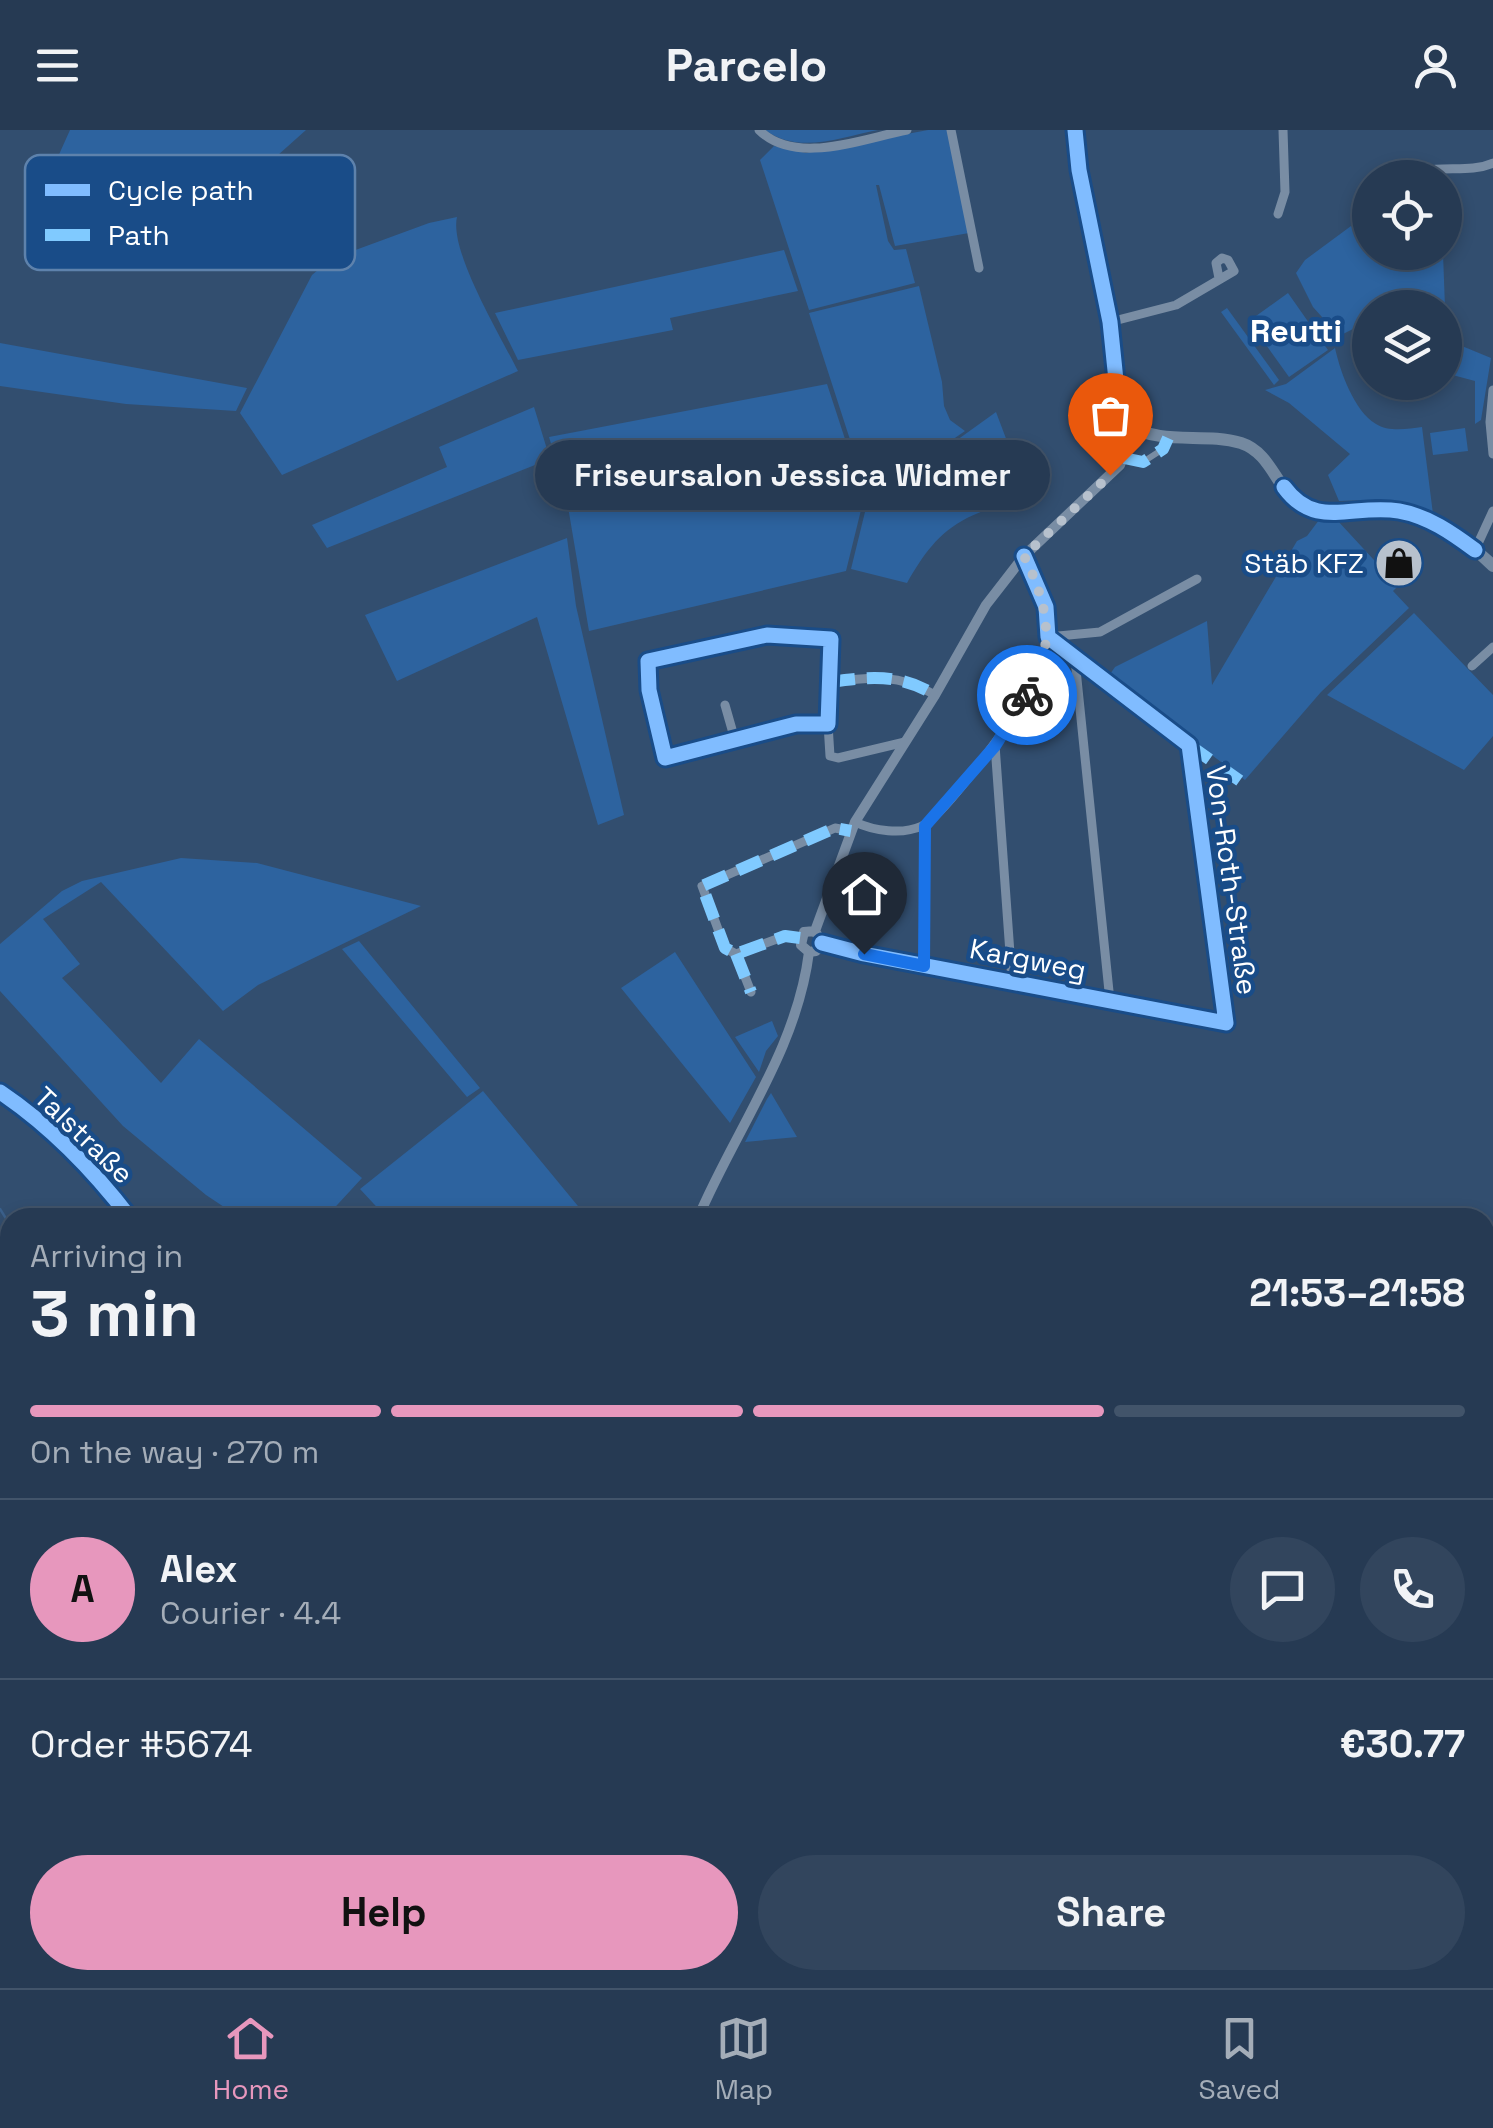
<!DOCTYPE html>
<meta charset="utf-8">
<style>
body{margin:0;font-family:"Space Grotesk",sans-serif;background:#32455d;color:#f1f3f6;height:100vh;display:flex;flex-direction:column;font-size:38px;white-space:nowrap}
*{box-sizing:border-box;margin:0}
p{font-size:32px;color:#a4adb8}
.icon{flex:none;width:55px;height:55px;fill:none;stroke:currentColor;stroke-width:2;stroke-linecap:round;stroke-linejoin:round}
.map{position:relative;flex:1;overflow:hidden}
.details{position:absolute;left:0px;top:1078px;width:1495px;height:782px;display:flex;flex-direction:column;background:#263a53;border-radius:30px 30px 0 0;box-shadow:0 5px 15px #0003,0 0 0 2px #42546a}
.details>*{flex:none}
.fabs{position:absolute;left:1352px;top:30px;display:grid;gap:20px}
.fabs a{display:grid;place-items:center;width:110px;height:110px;border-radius:50%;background:#263a53;box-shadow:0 5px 15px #0003,0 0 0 2px #42546a;font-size:50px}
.pin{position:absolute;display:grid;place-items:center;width:85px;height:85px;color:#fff;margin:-102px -42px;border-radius:50% 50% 50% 0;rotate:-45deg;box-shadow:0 0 10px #0007}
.pin .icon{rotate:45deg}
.courier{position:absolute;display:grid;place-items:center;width:100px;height:100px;margin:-50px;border:8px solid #1a73e8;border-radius:50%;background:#fff;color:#222;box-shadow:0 2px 12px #0007}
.bubble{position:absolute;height:70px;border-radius:35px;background:#263a53;box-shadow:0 5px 15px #0003,0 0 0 2px #42546a;font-size:32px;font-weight:600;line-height:70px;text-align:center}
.headline em{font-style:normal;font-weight:600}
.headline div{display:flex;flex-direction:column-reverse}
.headline{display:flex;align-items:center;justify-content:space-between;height:170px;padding:0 30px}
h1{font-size:65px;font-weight:600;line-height:75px}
.bar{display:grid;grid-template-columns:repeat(4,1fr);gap:15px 10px;align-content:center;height:120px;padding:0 30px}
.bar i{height:12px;border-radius:8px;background:#42546a}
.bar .active{background:#e797bd}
.bar p{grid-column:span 4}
.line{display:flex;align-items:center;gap:25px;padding:0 30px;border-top:2px solid #42546a}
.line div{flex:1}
.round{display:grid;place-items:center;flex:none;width:105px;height:105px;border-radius:52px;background:#32455d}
.button{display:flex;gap:20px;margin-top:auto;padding:20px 30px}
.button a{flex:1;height:115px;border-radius:60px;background:#e797bd;color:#111;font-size:40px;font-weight:600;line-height:115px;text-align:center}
.button a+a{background:#32455d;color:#f1f3f6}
header{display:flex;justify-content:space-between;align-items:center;height:130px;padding:0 30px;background:#263a53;font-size:45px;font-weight:600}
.tabs{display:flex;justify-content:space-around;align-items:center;height:140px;border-top:2px solid #42546a;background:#263a53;font-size:28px;color:#a4adb8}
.tabs a{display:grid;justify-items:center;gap:5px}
.tabs .active{color:#e797bd}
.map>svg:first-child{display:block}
.green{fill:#2d639f}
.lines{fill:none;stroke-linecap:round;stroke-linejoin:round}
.stream{stroke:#3b608b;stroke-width:2.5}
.pedestrian{stroke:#798da4;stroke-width:6}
.minor{stroke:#798da4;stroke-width:9}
.tertiary{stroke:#798da4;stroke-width:10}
.secondary{stroke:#7489a0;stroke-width:12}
.quiet{stroke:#80caff;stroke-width:12;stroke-dasharray:25 12;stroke-linecap:butt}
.cycleway-casing{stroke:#194c88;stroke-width:21}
.cycleway{stroke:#80bcff;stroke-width:15}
.done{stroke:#b7c1cd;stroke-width:10;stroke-dasharray:0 18}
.route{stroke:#1a73e8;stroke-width:12}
.labels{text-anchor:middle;stroke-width:9;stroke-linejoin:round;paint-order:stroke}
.poi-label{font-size:28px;fill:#fff;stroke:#194c88;text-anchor:end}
.street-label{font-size:28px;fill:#fff;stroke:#194c88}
.quarter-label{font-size:32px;font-weight:bold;fill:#fff;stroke:#194c88}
.key{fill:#194c88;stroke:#5e82ac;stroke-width:2.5}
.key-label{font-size:28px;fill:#fff}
</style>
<header><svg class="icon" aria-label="menu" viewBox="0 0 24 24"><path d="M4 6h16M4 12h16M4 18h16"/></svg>Parcelo<svg class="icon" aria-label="person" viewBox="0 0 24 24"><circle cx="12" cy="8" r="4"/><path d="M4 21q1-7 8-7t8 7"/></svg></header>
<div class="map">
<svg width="1493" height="1858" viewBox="0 0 1493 1858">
<rect width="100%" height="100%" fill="#324e6f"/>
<!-- green -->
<path class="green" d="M 70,0 L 306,0 L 204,91 L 48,49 Z
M 765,0 L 878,0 C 841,7 799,25 765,0 Z
M 928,0 L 948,0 L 969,103 L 895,116 L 879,55 L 876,55 L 888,111 L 894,120 L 906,119 L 915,153 L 809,180 L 760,30 L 774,16 L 806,23 Z
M 145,79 L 304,126 L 324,128 L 309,141 L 141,107 Z
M 1370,82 L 1370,122 L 1443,123 L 1445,177 L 1370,178 L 1370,200 L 1361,195 L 1339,206 L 1313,177 L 1296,143 L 1305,130 Z
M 457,87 C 449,121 501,207 518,241 L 282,345 L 240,283 L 312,145 L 331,129 L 429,93 Z
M 784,120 L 798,161 L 670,188 L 673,200 L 518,230 L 495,183 Z
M 919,156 L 942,252 L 944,276 L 950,290 L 965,301 L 872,365 L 866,359 L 809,183 Z
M 1288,163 L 1328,220 L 1289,247 L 1249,191 Z
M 1227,178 L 1279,250 L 1274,255 L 1221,182 Z
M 1445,209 L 1491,228 L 1481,290 L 1475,294 L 1475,251 L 1445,243 Z
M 0,213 L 247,258 L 236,281 L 126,274 L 0,256 Z
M 1335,218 C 1340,241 1354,281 1376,294 C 1388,302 1408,299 1422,297 L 1433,384 C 1402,370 1373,369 1339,371 L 1328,345 L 1350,324 L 1289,273 L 1265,260 L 1286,254 Z
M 827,254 L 862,361 L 869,368 L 861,380 L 846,441 L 589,501 L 565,359 L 549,307 Z
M 534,277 L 550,329 L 327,418 L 312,395 L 447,337 L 439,317 Z
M 996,282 L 1024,356 C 1006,373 989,378 967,388 C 938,403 923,425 907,453 L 851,439 L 865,382 L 875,369 Z
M 1465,298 L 1468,321 L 1433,325 L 1430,303 Z
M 1319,390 L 1337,390 L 1398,456 L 1393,461 L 1409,478 L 1321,562 L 1245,650 L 1108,547 L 1115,537 L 1207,491 L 1212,555 L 1297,411 L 1307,406 Z
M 567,408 L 576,476 L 624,685 L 598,695 L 537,487 L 397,551 L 365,485 Z
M 1414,483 L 1493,565 L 1493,606 L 1464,640 L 1327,565 Z
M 181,728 L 257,733 L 421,776 L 258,855 L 223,881 L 101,752 L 43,789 L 80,834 L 62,848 L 161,953 L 199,909 L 362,1048 L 326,1087 L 239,1087 L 206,1065 L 123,996 L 0,861 L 0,814 L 62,761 L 82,751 Z
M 359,811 L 480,958 L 467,967 L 342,819 Z
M 675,822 L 756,947 L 730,993 L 621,858 Z
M 772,891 L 778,906 L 766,921 L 759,942 L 735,907 Z
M 483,961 L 587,1087 L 386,1087 L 360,1059 Z
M 771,963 L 797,1007 L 745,1012 L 767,969 Z
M 1493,1320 L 1493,1462 L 1485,1463 L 1485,1326 Z
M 1,1739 L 10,1753 L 12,1850 L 0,1857 Z
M 667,1850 L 790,1850 L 790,1858 L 669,1858 Z"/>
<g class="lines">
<!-- stream -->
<path class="stream" d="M 0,1079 L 10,1095
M 655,1850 L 657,1858
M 1423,1852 L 1424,1850"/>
<!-- pedestrian -->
<path class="pedestrian" d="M 1124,328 L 1143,332 L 1163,319 L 1168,308"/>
<!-- minor -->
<path class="minor" d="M 759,0 C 795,36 861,9 907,0
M 951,0 L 979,138
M 1419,43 C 1442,34 1468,44 1493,33
M 1278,84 L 1285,62 L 1283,0
M 1110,192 L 1176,175 L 1234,141 L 1228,130 L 1222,128 L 1216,133 L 1219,148
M 1493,260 L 1490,292 L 1493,324
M 1475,420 L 1493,381
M 767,505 L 831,509 L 828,594 L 796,594 L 665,628 L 649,560 L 648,531 Z
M 1075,530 L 1110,871
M 1472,536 L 1493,517
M 830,552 C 869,547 900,543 935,565
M 725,575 L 735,610
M 828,594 L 830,626 L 838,628 L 905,612
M 995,615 L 1012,851
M 855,692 C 874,701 902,705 922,696 C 944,687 1023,577 1036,551 C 1042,538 1045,521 1048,507 L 1100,502 L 1197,449
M 800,808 L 785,806 L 736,824 L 725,818 L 702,756 L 835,698 L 851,701
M 822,813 L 864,824 L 1226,893 L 1189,615 L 1048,507 L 1046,477 L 1024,426
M 736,824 L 751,862
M 924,835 L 925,696
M 0,962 C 49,995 94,1041 130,1088
M 0,1139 L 10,1142
M 0,1493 L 10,1486
M 213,1855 L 222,1850"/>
<!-- tertiary -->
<path class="tertiary" d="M 809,822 L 816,821 L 822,813 L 815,801
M 698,1088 C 736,999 797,919 809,822 L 801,815 L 804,802 L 815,801 L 855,692 L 935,565 L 986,475 L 1024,426 L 1120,335 L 1133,298
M 445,1850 L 447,1858"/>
<!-- secondary -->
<path class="secondary" d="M 1075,0 C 1079,64 1099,126 1109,190 C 1115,222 1109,266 1128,295 C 1163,316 1203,302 1241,313 C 1275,324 1278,369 1310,381 C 1328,387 1352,380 1371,379 C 1416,376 1462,405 1493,436"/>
<!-- quiet -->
<path class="quiet" d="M 1124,328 L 1143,332 L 1163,319 L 1168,308
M 830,552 C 869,547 900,543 935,565
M 1189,615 L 1246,655
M 800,808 L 785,806 L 736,824 L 725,818 L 702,756 L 835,698 L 851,701
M 736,824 L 751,862"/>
<!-- cycleway casing -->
<g class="cycleway-casing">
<path id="cycleway" d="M 1075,0 L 1079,40 L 1110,192 L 1117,260
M 1284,357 C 1316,401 1353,373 1399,381 C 1428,386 1452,403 1475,420
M 767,505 L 831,509 L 828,594 L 796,594 L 665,628 L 649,560 L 648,531 Z
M 822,813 L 864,824 L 1226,893 L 1189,615 L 1048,507 L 1046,477 L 1024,426
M 0,962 C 49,995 94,1041 130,1088"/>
</g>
<!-- cycleway -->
<use href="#cycleway" class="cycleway"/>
</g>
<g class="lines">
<!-- done -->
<path class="done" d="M 1027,565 C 1057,517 1048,474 1024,426 L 1110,345"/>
<!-- route -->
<path class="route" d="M 864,824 L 924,836 L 925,696 L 995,616 L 1027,565"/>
</g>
<!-- icons -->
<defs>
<g id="shop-disc" transform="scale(2.5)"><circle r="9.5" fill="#b7c1cd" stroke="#194c88"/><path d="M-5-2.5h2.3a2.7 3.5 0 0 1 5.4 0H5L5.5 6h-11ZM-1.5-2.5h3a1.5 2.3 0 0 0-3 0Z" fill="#111"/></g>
</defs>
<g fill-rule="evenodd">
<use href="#shop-disc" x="1399" y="433"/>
</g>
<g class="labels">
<!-- poi labels -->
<g class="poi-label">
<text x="1364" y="443">Stäb KFZ</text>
</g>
<!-- street labels -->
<g class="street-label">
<text transform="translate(1232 750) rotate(82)" y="10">Von-Roth-Straße</text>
<text transform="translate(1028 829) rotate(11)" y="10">Kargweg</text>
<text transform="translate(84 1005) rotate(44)" y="10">Talstraße</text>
</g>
<!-- quarter labels -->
<g class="quarter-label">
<text x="1296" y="212">Reutti</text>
</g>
</g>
<!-- legend -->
<rect x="25" y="25" width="330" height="115" rx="15" class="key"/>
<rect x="45" y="54" width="45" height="12" fill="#80bcff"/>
<rect x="45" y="99" width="45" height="12" fill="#80caff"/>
<g class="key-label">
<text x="108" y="70">Cycle path</text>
<text x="108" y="115">Path</text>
</g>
</svg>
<div class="fabs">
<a><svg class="icon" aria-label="locate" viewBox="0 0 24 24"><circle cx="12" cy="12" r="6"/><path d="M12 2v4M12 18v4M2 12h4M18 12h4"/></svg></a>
<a><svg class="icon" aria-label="layers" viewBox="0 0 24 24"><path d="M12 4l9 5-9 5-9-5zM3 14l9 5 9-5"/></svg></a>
</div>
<div class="pin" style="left:1110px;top:345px;background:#ea580c"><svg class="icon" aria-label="bag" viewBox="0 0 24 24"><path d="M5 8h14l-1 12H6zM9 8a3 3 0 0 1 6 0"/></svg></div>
<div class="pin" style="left:864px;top:824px;background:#1f2937"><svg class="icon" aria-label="home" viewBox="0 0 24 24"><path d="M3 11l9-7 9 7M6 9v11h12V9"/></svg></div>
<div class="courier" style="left:1027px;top:565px"><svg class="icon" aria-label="bike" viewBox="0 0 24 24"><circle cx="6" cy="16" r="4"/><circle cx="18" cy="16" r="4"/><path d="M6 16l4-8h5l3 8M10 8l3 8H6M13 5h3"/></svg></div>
<div class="bubble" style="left:535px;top:310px;width:515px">Friseursalon Jessica Widmer</div>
<section class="details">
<div class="headline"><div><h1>3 min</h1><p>Arriving in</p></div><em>21:53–21:58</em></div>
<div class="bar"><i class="active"></i><i class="active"></i><i class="active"></i><i></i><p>On the way · 270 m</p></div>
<div class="line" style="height:180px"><b class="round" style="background:#e797bd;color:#111">A</b><div><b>Alex</b><p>Courier · 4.4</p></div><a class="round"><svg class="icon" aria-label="chat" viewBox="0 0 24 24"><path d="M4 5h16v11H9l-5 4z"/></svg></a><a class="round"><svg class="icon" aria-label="phone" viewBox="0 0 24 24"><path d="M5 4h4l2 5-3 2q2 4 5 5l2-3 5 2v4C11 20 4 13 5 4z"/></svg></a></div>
<div class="line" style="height:130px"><div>Order #5674</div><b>€30.77</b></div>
<div class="button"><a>Help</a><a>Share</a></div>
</section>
</div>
<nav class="tabs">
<a class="active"><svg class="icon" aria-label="home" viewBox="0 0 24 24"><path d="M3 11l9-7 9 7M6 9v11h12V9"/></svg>Home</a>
<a><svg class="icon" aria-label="map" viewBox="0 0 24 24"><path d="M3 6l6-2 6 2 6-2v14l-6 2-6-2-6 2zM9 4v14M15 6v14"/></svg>Map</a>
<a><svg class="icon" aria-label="saved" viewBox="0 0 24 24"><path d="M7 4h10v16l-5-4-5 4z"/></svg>Saved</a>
</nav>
